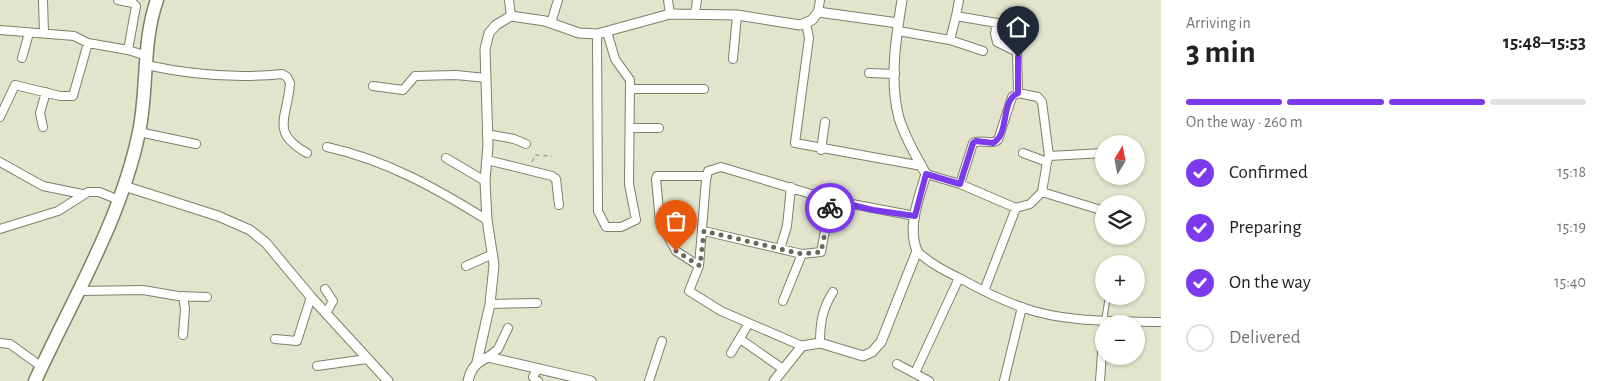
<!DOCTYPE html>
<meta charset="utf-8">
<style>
body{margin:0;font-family:"Alegreya Sans",sans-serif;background:#f2f2f2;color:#202124;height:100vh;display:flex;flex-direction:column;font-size:19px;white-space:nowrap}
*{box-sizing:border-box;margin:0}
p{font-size:16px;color:#757577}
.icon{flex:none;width:28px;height:28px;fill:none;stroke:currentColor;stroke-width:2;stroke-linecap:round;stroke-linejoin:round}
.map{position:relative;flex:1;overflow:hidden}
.side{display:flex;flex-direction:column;background:#fff;width:450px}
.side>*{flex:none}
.needle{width:32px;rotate:10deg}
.buttons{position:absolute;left:1095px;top:135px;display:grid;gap:10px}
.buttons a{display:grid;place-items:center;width:50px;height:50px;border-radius:50%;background:#fff;box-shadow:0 1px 4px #0004;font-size:25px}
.pin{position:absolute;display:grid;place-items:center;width:42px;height:42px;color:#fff;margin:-51px -21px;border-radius:50% 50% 50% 0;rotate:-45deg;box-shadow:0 0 5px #0007}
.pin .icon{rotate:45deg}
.courier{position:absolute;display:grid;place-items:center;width:50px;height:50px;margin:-25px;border:4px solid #7c3aed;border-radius:50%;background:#fff;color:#222;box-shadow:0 1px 6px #0007}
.summary em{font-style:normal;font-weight:700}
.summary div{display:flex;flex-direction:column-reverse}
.summary{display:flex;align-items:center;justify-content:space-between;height:85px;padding:0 25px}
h1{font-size:32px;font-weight:700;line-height:38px}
.bar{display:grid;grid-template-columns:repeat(4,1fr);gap:8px 5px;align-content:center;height:60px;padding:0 25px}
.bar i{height:6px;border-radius:4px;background:#e0e0e0}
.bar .on{background:#7c3aed}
.bar p{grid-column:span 4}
ol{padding:0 25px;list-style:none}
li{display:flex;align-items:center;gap:15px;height:55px}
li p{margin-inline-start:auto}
li .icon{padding:5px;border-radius:50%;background:#7c3aed;color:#fff;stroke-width:4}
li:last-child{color:#757577}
li i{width:28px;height:28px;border:2px solid #e0e0e0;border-radius:50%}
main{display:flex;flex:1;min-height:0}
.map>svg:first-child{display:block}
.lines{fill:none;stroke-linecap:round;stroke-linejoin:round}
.service-casing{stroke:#7d8069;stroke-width:6}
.minor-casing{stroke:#7d8069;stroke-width:10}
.tertiary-casing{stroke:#7d8069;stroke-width:11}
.trunk-casing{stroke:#7d8069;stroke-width:15}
.path{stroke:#848775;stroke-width:1;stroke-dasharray:4 4;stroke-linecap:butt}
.service{stroke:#fff;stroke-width:4}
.minor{stroke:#fff;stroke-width:8}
.tertiary{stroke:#fff;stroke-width:9}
.trunk{stroke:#fff;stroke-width:12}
.done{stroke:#67695a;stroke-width:5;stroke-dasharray:0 9}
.route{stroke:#7c3aed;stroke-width:6}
</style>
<main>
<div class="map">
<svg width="1161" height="381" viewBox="0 0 1161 381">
<rect width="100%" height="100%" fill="#e2e5cc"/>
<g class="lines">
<!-- service casing -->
<g class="service-casing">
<path id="service" d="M 1104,321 L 1108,296"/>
</g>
<!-- minor casing -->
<g class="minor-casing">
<path id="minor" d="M 43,0 L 44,33
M 118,0 L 133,3 L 136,6 L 128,50
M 509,0 L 511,16
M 668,0 L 670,14
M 818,12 L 820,0
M 695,14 L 697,0
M 956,16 L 959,0
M 551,23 L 558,0
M 806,23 L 809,38 L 795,143 L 922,166
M 0,30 L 74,36 L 88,43 L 128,50 L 147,56
M 898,31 L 950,40 L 983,51
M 597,34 L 598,211 L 606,227 L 621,227 L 636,220 L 629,184 L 630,80 L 615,59 L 607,32
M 950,40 L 956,16 L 997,23 L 995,34 L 997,42 L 1017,52 L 1018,93
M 22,58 L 29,33
M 733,59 L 737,15
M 146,65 C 192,75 235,79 282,74 L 287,77 L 290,83 C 288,117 269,132 307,153
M 869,73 L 895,74
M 373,86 L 403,90 L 415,76 L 456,75 L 486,78
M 630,89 L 704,89
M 0,117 L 15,85 L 60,96 L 73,96 L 88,43
M 43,127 L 40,113 L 46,92
M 630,128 L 659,128
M 139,132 L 196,144
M 487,134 L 514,139 L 526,144
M 327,147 C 386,160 436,188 487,220
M 821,150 L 825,122
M 1049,156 L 1104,153
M 446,158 L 485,181
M 487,160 L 552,176 L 556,179 L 559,205
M 0,162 L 43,186 L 82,194
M 926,174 L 960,184 L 1016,208 L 1030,204 L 1042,192 L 1104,211
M 960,184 L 973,143 C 981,138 989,146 998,140 L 1012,97 L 1018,93 L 1038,97 L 1042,102 L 1049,156 L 1047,162 L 1023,153
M 1042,192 L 1047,162
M 0,229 L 58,211 L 88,192 L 99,192 L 119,200
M 704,231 L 802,254
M 780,249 L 787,226 L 791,187
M 917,251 C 930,264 949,273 965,281 C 983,291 1002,300 1021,307 C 1065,323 1115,321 1161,322
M 466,266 L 493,254
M 699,266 L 676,251 L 660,222 L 656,179 L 657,176 L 707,176
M 325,289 L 333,301 L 326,313
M 79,291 L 143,290 L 178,296 L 207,297
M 984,291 L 1016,208
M 783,301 L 802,254 L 821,252 L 831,200
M 490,304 L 537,303
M 183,335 L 185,309 L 183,296
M 275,339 L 297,341 L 311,297
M 740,339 L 783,369
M 0,343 L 10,344 L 42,367
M 820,343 C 820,324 822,309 833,292
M 802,346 L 721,311 L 689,291 L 699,266 L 706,180 L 708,171 L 721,167 L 831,200 L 915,216
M 731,353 L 749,323
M 488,357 L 498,349 L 508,328
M 897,364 L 929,381
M 317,366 L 367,359
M 915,373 L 959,278
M 538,381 L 533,377 L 538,368
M 649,381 L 662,341
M 1004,381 L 1022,307
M 1100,381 L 1104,324"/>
</g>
<!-- tertiary casing -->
<g class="tertiary-casing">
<path id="tertiary" d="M 124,186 L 218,216 L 250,230 L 266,243 L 311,297 L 388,381
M 477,362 L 490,304 L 494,265 L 487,220 L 485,181 L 488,145 L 485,49 L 489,33 L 496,25 L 511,16 L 545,21 L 579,33 L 597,34 L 670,14 L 737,15 L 800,25 L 812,20 L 818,12 L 898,23
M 468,381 C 471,368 476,363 488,357 L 591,381
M 774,381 L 802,346 L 820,343 L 863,356 L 872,352 L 881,342 L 917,251 C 907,226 919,198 926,174 C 916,156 905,138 899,118 C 889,82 896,37 902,0"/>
</g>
<!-- trunk casing -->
<g class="trunk-casing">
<path id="trunk" d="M 35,381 C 72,300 121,220 139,132 C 148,89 142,42 157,0"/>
</g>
<!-- path -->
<path class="path" d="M 532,162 L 535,155 L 552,156"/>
<!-- service -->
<use href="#service" class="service"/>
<!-- minor -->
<use href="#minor" class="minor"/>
<!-- tertiary -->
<use href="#tertiary" class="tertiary"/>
<!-- trunk -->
<use href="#trunk" class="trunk"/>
</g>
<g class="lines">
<!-- done -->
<path class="done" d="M 676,251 L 700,266 L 704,231 L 802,254 L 821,252 L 830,208"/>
<!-- route -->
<path class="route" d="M 830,208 L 831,200 L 873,210 L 915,216 L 926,174 L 960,184 L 973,143 L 976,141 L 993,143 C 1010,134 1000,101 1018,93 L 1018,57"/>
</g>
</svg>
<div class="buttons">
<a><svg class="needle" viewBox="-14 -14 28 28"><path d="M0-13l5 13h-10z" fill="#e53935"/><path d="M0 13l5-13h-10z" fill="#757577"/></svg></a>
<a><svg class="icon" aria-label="layers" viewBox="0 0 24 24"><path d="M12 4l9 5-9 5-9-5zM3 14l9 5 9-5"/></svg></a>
<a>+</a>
<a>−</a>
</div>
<div class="pin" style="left:676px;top:251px;background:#ea580c"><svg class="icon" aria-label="bag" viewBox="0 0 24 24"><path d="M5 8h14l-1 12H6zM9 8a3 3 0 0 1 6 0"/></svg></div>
<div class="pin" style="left:1018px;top:57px;background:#1f2937"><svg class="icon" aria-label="home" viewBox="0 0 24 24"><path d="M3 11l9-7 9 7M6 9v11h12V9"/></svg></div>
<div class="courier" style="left:830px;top:208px"><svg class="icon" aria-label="bike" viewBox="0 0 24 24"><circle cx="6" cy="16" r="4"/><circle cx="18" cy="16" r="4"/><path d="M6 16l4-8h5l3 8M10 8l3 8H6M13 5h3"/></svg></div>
</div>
<section class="side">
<div class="summary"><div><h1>3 min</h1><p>Arriving in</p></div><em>15:48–15:53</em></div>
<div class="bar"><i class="on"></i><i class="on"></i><i class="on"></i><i></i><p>On the way · 260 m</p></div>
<ol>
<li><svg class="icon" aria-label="check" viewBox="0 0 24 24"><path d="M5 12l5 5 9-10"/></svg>Confirmed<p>15:18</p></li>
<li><svg class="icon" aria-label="check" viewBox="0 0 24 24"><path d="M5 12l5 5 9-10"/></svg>Preparing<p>15:19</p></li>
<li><svg class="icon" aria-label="check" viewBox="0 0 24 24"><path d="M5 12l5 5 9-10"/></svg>On the way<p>15:40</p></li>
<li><i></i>Delivered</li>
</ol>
</section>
</main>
